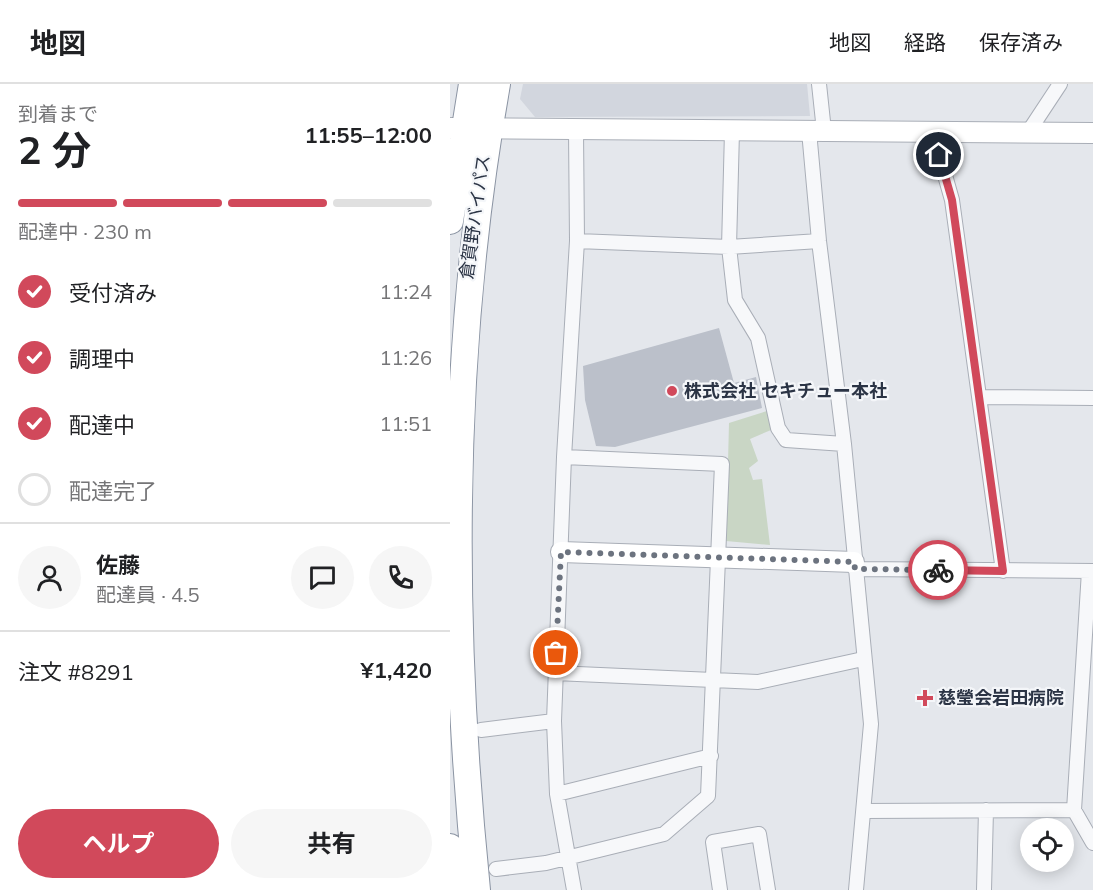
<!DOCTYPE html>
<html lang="ja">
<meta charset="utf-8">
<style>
body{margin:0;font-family:Mulish,"Noto Sans JP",sans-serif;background:#f6f6f6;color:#202124;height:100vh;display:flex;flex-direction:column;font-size:22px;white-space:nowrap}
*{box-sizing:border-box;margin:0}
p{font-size:20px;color:#757577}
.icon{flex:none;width:33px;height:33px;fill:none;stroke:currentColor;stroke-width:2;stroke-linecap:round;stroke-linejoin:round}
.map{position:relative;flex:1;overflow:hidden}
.side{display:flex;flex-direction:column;background:#fff;width:450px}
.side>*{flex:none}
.controls{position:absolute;left:570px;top:734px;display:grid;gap:12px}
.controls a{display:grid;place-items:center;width:54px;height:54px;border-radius:50%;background:#fff;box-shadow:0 3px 15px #0003;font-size:30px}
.pin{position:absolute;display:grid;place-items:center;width:51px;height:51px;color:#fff;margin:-26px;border:3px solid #fff;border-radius:50%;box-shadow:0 2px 6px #0007}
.courier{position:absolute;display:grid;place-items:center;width:60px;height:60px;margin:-30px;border:4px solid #d1495b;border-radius:50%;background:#fff;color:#222;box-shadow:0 2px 8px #0007}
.headline em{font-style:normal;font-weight:700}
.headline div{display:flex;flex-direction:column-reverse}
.headline{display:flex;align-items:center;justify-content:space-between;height:102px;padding:0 18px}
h1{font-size:39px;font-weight:700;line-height:45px}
.bar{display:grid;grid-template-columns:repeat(4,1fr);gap:9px 6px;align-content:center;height:72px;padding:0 18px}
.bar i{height:8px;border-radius:4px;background:#e0e0e0}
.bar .active{background:#d1495b}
.bar p{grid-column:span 4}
.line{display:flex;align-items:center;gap:15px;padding:0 18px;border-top:2px solid #e0e0e0}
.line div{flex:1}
.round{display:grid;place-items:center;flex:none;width:63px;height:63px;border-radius:32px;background:#f6f6f6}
ol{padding:0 18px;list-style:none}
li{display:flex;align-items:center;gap:18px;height:66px}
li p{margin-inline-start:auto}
li .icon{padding:6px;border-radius:50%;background:#d1495b;color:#fff;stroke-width:4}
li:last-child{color:#757577}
li i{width:33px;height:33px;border:3px solid #e0e0e0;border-radius:50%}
.action{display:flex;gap:12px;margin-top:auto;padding:12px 18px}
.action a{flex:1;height:69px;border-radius:36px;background:#d1495b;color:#fff;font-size:24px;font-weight:700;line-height:69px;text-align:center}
.action a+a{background:#f6f6f6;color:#202124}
header{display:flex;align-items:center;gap:36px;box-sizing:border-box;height:84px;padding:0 30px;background:#fff;border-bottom:2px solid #e0e0e0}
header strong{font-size:28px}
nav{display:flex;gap:33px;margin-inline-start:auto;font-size:21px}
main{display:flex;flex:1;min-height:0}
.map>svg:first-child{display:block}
.built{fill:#d2d6de}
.green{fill:#c9d6c5}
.building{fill:#bbc0ca}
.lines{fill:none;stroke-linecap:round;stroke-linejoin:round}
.street-casing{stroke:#a9aeb7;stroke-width:16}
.secondary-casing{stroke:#a9aeb7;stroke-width:22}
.highway-casing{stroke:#8b94a3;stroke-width:28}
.street{stroke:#f7f8fa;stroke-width:14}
.secondary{stroke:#fff;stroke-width:20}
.highway{stroke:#fff;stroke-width:26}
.done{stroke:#6c737f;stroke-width:6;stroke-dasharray:0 10.8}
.route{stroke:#d1495b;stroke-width:8}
.poi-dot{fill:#d1495b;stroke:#f4f6f9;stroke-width:2}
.labels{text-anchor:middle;stroke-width:4.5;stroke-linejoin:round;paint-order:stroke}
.street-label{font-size:18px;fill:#2b3445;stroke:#f4f6f9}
.poi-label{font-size:18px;font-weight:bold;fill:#2b3445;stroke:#f4f6f9;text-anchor:start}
</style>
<header>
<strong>地図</strong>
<nav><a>地図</a><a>経路</a><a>保存済み</a></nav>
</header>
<main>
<section class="side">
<div class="headline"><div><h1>2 分</h1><p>到着まで</p></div><em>11:55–12:00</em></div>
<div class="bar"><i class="active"></i><i class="active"></i><i class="active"></i><i></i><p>配達中 · 230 m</p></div>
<ol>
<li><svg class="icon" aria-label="check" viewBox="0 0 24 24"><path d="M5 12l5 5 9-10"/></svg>受付済み<p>11:24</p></li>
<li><svg class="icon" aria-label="check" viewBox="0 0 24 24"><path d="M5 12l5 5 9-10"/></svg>調理中<p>11:26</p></li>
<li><svg class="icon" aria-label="check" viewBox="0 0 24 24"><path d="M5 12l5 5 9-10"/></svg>配達中<p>11:51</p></li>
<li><i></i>配達完了</li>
</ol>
<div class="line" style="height:108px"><a class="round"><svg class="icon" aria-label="person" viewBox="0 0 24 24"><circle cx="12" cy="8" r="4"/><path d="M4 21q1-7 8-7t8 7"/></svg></a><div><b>佐藤</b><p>配達員 · 4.5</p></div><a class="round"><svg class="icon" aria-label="chat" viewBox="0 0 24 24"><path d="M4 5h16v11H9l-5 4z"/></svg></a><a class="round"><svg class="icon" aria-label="phone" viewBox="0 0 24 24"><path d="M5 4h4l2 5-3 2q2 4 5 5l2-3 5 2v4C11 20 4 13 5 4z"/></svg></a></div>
<div class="line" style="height:78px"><div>注文 #8291</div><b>¥1,420</b></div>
<div class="action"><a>ヘルプ</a><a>共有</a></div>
</section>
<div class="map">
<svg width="643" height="806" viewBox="0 0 643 806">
<rect width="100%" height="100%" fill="#e4e7ec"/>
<!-- built -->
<path class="built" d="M 73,0 L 357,0 L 360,32 L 85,33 L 70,15 Z"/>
<!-- green -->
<path class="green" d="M 317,327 L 321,346 L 300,355 L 308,377 L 299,384 L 303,396 L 312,395 L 320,461 L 276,457 L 279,339 Z"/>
<!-- building -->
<path class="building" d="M 269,244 L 284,299 L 306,293 L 312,324 L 165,363 L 146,362 L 135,316 L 133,282 Z"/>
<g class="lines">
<!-- street casing -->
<g class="street-casing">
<path id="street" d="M 369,0 L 374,47
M 282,47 L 279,163 L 285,216 L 308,254 L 328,344 L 336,356 L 394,360
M 359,47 L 369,157 L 394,360 L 421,640 L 406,806
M 483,49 L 502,116 L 553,487
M 577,50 L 610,0
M 127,157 L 279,163 L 369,157
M 531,313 L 643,314
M 405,485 L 643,487
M 639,487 L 624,726 L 643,759
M 105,589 L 308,598 L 413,575
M 31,646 L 104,637
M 107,710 L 261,672
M 414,727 L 624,726
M 46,785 L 96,779 L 214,750 L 258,712 L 272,380 L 114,373
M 124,806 L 107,710 L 104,637 L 114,373 L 127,157 L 126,47
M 270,806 L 263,758 L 309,750 L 318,806
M 534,806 L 536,726"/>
</g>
<!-- secondary casing -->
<g class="secondary-casing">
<path id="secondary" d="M 0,44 L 643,49
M 111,468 L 404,478"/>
</g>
<!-- highway casing -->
<g class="highway-casing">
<path id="highway" d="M 0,137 L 22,0
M 0,763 L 6,806
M 27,806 C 0,540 0,264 47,0"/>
</g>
<!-- street -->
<use href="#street" class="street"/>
<!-- secondary -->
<use href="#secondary" class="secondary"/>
<!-- highway -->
<use href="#highway" class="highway"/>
</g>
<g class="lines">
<!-- done -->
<path class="done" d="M 106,569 L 111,468 L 404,478 L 405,485 L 488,486"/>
<!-- route -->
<path class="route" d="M 488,486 L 553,487 L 502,116 L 489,71"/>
</g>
<!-- markers -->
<g class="poi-dot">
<circle cx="222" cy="307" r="6"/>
<path d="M472 605h6v6h6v6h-6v6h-6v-6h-6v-6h6z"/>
</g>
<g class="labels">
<!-- street labels -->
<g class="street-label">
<text transform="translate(25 133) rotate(-82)" y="6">倉賀野バイパス</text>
</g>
<!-- poi labels -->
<g class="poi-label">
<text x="234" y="313">株式会社 セキチュー本社</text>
<text x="488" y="620">慈瑩会岩田病院</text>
</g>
</g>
</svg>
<div class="controls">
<a><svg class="icon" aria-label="locate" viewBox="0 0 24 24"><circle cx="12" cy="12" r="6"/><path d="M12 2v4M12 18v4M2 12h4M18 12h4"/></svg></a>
</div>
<div class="pin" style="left:106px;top:569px;background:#ea580c"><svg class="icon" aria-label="bag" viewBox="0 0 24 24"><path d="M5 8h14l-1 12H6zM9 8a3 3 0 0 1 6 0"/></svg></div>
<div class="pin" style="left:489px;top:71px;background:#1f2937"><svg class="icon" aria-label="home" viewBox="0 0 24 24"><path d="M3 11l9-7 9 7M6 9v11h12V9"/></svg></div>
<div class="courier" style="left:488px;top:486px"><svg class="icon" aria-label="bike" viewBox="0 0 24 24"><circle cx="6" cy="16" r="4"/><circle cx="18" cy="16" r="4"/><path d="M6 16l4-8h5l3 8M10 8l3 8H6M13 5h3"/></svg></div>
</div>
</main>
